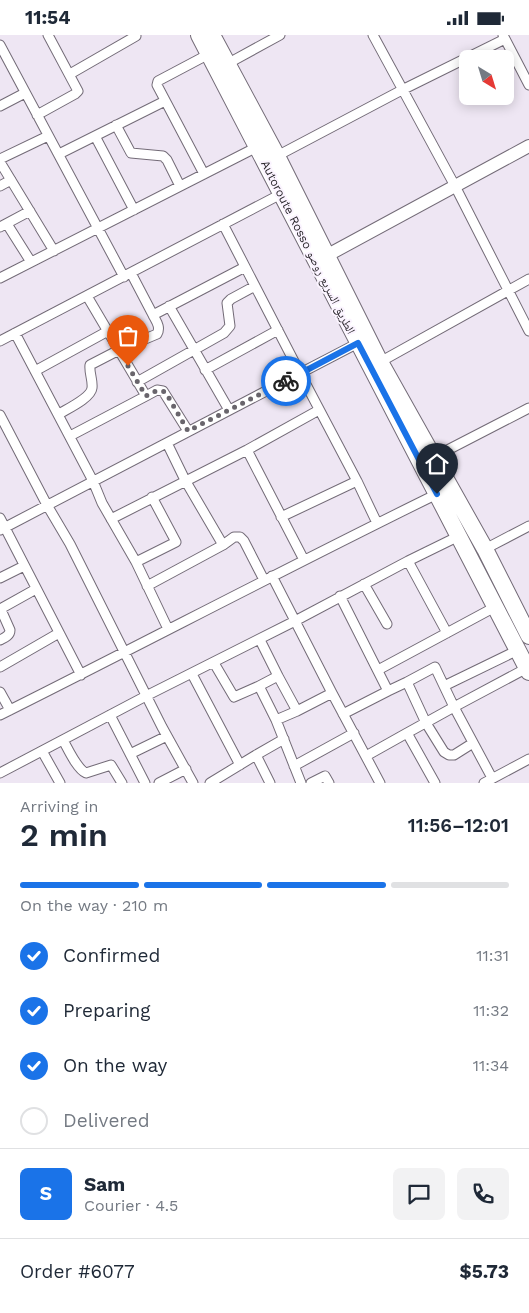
<!DOCTYPE html>
<meta charset="utf-8">
<style>
body{margin:0;font-family:"Work Sans","Noto Naskh Arabic",sans-serif;background:#f2f2f3;color:#1f2937;height:100vh;display:flex;flex-direction:column;font-size:19px;white-space:nowrap}
*{box-sizing:border-box;margin:0}
p{font-size:16px;color:#747a83}
.icon{flex:none;width:28px;height:28px;fill:none;stroke:currentColor;stroke-width:2;stroke-linecap:round;stroke-linejoin:round}
.map{position:relative;height:748px;overflow:hidden}
.details{display:flex;flex-direction:column;background:#fff;flex:1}
.details>*{flex:none}
.needle{width:32px;rotate:142deg}
.controls{position:absolute;left:459px;top:15px;display:grid;gap:10px}
.controls a{display:grid;place-items:center;width:55px;height:55px;border-radius:8px;background:#fff;box-shadow:0 2px 12px #0003;font-size:25px}
.pin{position:absolute;display:grid;place-items:center;width:42px;height:42px;color:#fff;margin:-51px -21px;border-radius:50% 50% 50% 0;rotate:-45deg;box-shadow:0 0 5px #0007}
.pin .icon{rotate:45deg}
.courier{position:absolute;display:grid;place-items:center;width:50px;height:50px;margin:-25px;border:4px solid #1a73e8;border-radius:50%;background:#fff;color:#222;box-shadow:0 1px 6px #0007}
.head em{font-style:normal;font-weight:600}
.head div{display:flex;flex-direction:column-reverse}
.head{display:flex;align-items:center;justify-content:space-between;height:85px;padding:0 20px}
h1{font-size:32px;font-weight:600;line-height:38px}
.bar{display:grid;grid-template-columns:repeat(4,1fr);gap:8px 5px;align-content:center;height:60px;padding:0 20px}
.bar i{height:6px;border-radius:4px;background:#e0e1e3}
.bar .selected{background:#1a73e8}
.bar p{grid-column:span 4}
.line{display:flex;align-items:center;gap:12px;padding:0 20px;border-top:1px solid #e0e1e3}
.line div{flex:1}
.round{display:grid;place-items:center;flex:none;width:52px;height:52px;border-radius:8px;background:#f2f2f3}
ol{padding:0 20px;list-style:none}
li{display:flex;align-items:center;gap:15px;height:55px}
li p{margin-inline-start:auto}
li .icon{padding:5px;border-radius:50%;background:#1a73e8;color:#fff;stroke-width:4}
li:last-child{color:#747a83}
li i{width:28px;height:28px;border:2px solid #e0e1e3;border-radius:50%}
.status{display:flex;justify-content:space-between;align-items:center;height:35px;padding:0 25px;background:#fff;direction:ltr}
.status svg{height:14px;fill:currentColor}
.map>svg:first-child{display:block}
.lines{fill:none;stroke-linecap:round;stroke-linejoin:round}
.street-casing{stroke:#736b77;stroke-width:11}
.secondary-casing{stroke:#736b77;stroke-width:14}
.highway-casing{stroke:#736b77;stroke-width:18}
.street{stroke:#fff;stroke-width:9}
.secondary{stroke:#fff;stroke-width:12}
.highway{stroke:#fff;stroke-width:16}
.done{stroke:#69656c;stroke-width:5;stroke-dasharray:0 9}
.route{stroke:#1a73e8;stroke-width:6}
.labels{text-anchor:middle;stroke-width:4;stroke-linejoin:round;paint-order:stroke}
.street-label{font-size:12px;fill:#221f24;stroke:#fbf4ff}
</style>
<div class="status"><b>11:54</b><svg viewBox="0 0 49 12"><path d="M0 12V9h3v3zM5 12V6h3v6zM10 12V3h3v9zM15 12V0h3v12zM26 1h20v11H26zM47 4h2v5h-2z"/></svg></div>
<div class="map">
<svg width="529" height="748" viewBox="0 0 529 748">
<rect width="100%" height="100%" fill="#eee6f3"/>
<g class="lines">
<!-- street casing -->
<g class="street-casing">
<path id="street" d="M 373,0 L 455,151 L 529,296
M 503,0 L 529,50
M 0,10 L 124,242
M 227,29 L 280,0
M 70,39 L 136,1
M 0,71 L 25,58
M 37,80 L 75,59 L 78,56 L 48,0
M 116,90 L 131,118 L 163,121 L 167,125 L 180,151
M 95,101 L 134,175
M 59,119 L 165,66
M 277,121 L 402,55 L 505,4
M 0,124 L 48,101
M 0,127 L 54,216
M 204,139 L 157,50 L 158,46 L 209,19
M 0,151 L 11,145
M 7,189 L 31,227
M 223,189 L 300,338 L 357,446 L 377,488
M 0,192 L 30,176
M 131,238 L 153,280 L 245,232
M 0,243 L 257,112
M 169,271 L 229,375
M 15,298 L 93,446 L 102,468 L 136,527 L 168,594
M 0,306 L 281,159
M 380,327 L 529,244
M 205,335 L 278,295
M 35,336 L 108,296
M 137,347 L 224,298 L 230,291 L 227,268 L 231,264 L 255,251
M 146,361 L 157,355 L 163,356 L 188,396
M 59,379 C 67,374 91,363 92,353 C 93,345 89,338 90,330 L 119,315 L 157,299 C 161,292 156,286 153,280
M 0,380 L 47,470 L 70,509 L 162,692 L 193,748
M 70,401 L 146,361 L 87,261
M 167,408 L 185,445 L 223,510 L 234,502 L 240,502 L 244,506 L 264,545
M 247,415 L 304,525
M 434,422 L 529,373
M 281,482 L 357,446
M 0,483 L 81,640
M 111,484 L 247,415 L 319,375
M 0,495 L 358,308
M 485,514 L 529,491
M 408,526 L 447,598
M 136,527 L 176,507 L 152,462
M 272,541 L 332,658 L 380,748
M 0,543 L 24,531
M 364,549 L 387,589
M 147,551 L 223,510
M 340,561 L 388,656 L 343,679
M 0,605 C 4,603 10,601 10,595 L 2,577 L 2,573 L 36,554
M 260,605 L 278,641 L 259,651 L 276,685 L 301,748
M 518,615 L 444,651 L 454,672 L 527,633
M 214,628 L 234,662 L 259,651
M 0,632 L 59,598
M 378,635 L 495,572
M 192,639 L 240,730
M 407,647 L 435,632 L 444,651
M 388,656 L 407,647 L 426,688 L 444,717 L 449,720 L 454,720 L 473,708
M 0,657 L 10,675
M 297,676 L 332,658
M 0,680 C 146,607 290,531 437,459
M 110,680 L 145,748
M 276,685 L 297,676 L 278,641
M 407,698 L 454,672 L 492,743
M 63,705 C 68,714 77,734 86,738 L 111,730 L 122,748
M 42,716 L 60,748
M 130,719 L 167,701
M 256,720 L 284,704
M 366,721 L 407,698 L 435,748
M 294,731 L 354,698
M 0,738 L 146,661 L 295,586 L 408,526 L 459,501
M 159,748 L 186,734
M 210,748 L 256,720 L 270,748
M 311,748 L 325,741 L 329,748
M 484,748 L 529,724"/>
</g>
<!-- secondary casing -->
<g class="secondary-casing">
<path id="secondary" d="M 326,221 L 529,111"/>
</g>
<!-- highway casing -->
<g class="highway-casing">
<path id="highway" d="M 199,0 L 529,637
M 212,0 L 277,121 L 380,327 L 485,514 L 529,601"/>
</g>
<!-- street -->
<use href="#street" class="street"/>
<!-- secondary -->
<use href="#secondary" class="secondary"/>
<!-- highway -->
<use href="#highway" class="highway"/>
</g>
<g class="lines">
<!-- done -->
<path class="done" d="M 128,331 L 146,361 C 152,358 159,352 166,358 L 188,396 L 286,346"/>
<!-- route -->
<path class="route" d="M 286,346 L 358,308 L 437,459"/>
</g>
<g class="labels">
<!-- street labels -->
<g class="street-label">
<text transform="translate(308 212) rotate(63)" y="4">Autoroute Rosso الطريق السريع روصو</text>
</g>
</g>
</svg>
<div class="controls">
<a><svg class="needle" viewBox="-14 -14 28 28"><path d="M0-13l5 13h-10z" fill="#e53935"/><path d="M0 13l5-13h-10z" fill="#747a83"/></svg></a>
</div>
<div class="pin" style="left:128px;top:331px;background:#ea580c"><svg class="icon" aria-label="bag" viewBox="0 0 24 24"><path d="M5 8h14l-1 12H6zM9 8a3 3 0 0 1 6 0"/></svg></div>
<div class="pin" style="left:437px;top:459px;background:#1f2937"><svg class="icon" aria-label="home" viewBox="0 0 24 24"><path d="M3 11l9-7 9 7M6 9v11h12V9"/></svg></div>
<div class="courier" style="left:286px;top:346px"><svg class="icon" aria-label="bike" viewBox="0 0 24 24"><circle cx="6" cy="16" r="4"/><circle cx="18" cy="16" r="4"/><path d="M6 16l4-8h5l3 8M10 8l3 8H6M13 5h3"/></svg></div>
</div>
<section class="details">
<div class="head"><div><h1>2 min</h1><p>Arriving in</p></div><em>11:56–12:01</em></div>
<div class="bar"><i class="selected"></i><i class="selected"></i><i class="selected"></i><i></i><p>On the way · 210 m</p></div>
<ol>
<li><svg class="icon" aria-label="check" viewBox="0 0 24 24"><path d="M5 12l5 5 9-10"/></svg>Confirmed<p>11:31</p></li>
<li><svg class="icon" aria-label="check" viewBox="0 0 24 24"><path d="M5 12l5 5 9-10"/></svg>Preparing<p>11:32</p></li>
<li><svg class="icon" aria-label="check" viewBox="0 0 24 24"><path d="M5 12l5 5 9-10"/></svg>On the way<p>11:34</p></li>
<li><i></i>Delivered</li>
</ol>
<div class="line" style="height:90px"><b class="round" style="background:#1a73e8;color:#fff">S</b><div><b>Sam</b><p>Courier · 4.5</p></div><a class="round"><svg class="icon" aria-label="chat" viewBox="0 0 24 24"><path d="M4 5h16v11H9l-5 4z"/></svg></a><a class="round"><svg class="icon" aria-label="phone" viewBox="0 0 24 24"><path d="M5 4h4l2 5-3 2q2 4 5 5l2-3 5 2v4C11 20 4 13 5 4z"/></svg></a></div>
<div class="line" style="height:65px"><div>Order #6077</div><b>$5.73</b></div>
</section>
